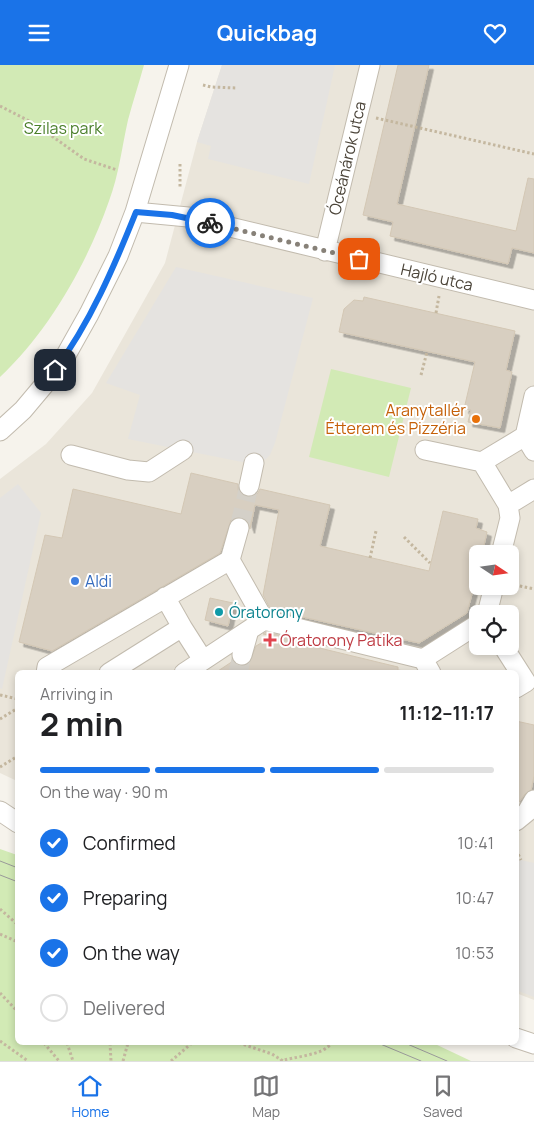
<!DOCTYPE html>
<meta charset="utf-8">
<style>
body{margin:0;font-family:Manrope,sans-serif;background:#f6f6f6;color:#202124;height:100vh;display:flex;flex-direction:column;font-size:19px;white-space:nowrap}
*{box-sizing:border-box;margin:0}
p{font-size:16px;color:#757577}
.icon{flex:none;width:28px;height:28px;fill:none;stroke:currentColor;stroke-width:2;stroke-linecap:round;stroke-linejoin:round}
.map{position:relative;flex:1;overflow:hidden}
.sheet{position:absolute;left:15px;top:605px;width:504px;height:375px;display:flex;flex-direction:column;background:#fff;border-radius:8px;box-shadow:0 2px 8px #0003}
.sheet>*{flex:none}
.needle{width:32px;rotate:103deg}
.buttons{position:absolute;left:469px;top:480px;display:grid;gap:10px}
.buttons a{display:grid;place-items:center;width:50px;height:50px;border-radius:8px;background:#fff;box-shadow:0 2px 8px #0003;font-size:25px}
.pin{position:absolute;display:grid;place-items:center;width:42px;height:42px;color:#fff;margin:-21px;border-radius:10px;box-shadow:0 2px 8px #0006}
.courier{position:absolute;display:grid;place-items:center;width:50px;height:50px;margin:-25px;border:4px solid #1a73e8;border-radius:50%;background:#fff;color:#222;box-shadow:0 1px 6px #0007}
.summary em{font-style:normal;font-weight:700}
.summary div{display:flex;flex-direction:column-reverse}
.summary{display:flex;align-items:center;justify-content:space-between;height:85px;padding:0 25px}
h1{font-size:32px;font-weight:700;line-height:38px}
.bar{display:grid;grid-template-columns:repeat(4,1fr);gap:8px 5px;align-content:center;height:60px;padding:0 25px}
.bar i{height:6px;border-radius:4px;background:#e0e0e0}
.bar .on{background:#1a73e8}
.bar p{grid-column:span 4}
ol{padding:0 25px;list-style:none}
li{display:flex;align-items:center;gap:15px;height:55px}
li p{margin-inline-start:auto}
li .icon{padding:5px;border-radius:50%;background:#1a73e8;color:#fff;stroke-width:4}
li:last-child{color:#757577}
li i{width:28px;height:28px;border:2px solid #e0e0e0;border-radius:50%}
header{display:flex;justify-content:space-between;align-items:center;height:65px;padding:0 25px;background:#1a73e8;color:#fff;font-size:22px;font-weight:700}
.tab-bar{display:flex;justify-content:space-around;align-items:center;height:70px;border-top:1px solid #e0e0e0;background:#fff;font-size:14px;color:#757577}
.tab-bar a{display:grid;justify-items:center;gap:2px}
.tab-bar .on{color:#1a73e8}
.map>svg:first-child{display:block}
.residential{fill:#eae5da;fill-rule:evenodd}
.green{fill:#d2eab5}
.parking{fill:#e5e3e0}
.building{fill:#d8cfc1;stroke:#d3c7b4;filter:url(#shadow)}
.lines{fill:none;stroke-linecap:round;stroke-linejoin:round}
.minor-tunnel{stroke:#d4d0c8;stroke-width:19;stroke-dasharray:19 9;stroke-linecap:butt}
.minor-casing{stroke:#c2bbae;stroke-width:21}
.path{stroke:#c4b79f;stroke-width:3;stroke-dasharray:2.5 2.5;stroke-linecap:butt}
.minor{stroke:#fff;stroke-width:19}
.tram{stroke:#9a9a9a;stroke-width:1}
.done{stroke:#878178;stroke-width:5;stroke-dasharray:0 9}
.route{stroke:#1a73e8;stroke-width:6}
.food-dot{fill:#e8710a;stroke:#fff;stroke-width:2}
.shop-dot{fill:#3f7fe0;stroke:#fff;stroke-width:2}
.culture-dot{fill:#0f9aa8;stroke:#fff;stroke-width:2}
.health-dot{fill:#e0444e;stroke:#fff;stroke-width:2}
.labels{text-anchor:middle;stroke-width:4;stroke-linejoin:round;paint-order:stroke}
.park-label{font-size:16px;fill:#4a7f2a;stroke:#fff}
.street-label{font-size:16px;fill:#4b4439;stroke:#fff}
.food-label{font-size:16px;fill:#c56008;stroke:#fff;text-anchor:end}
.shop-label{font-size:16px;fill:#366cbe;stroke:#fff;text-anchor:start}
.culture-label{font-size:16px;fill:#0d838f;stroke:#fff;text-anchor:start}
.health-label{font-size:16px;fill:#be3a42;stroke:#fff;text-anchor:start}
</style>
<header><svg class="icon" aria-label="menu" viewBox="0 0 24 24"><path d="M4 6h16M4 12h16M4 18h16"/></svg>Quickbag<svg class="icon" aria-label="heart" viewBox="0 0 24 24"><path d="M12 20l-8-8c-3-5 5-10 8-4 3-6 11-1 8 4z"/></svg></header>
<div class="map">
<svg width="534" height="996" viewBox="0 0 534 996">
<defs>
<filter id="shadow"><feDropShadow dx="4.5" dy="4.5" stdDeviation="0" flood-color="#0004"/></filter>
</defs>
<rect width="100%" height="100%" fill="#f6f3ec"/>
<!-- residential -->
<path class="residential" d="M 222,0 L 534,0 L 534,935 L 516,928 L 516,608 L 18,608 L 17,716 L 0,708 L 0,414 L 46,379 L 92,328 L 165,198 L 197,77 ZM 478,489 L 510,489 L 510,521 L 478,521 ZM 478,549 L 510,549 L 510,581 L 478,581 Z"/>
<!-- green -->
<path class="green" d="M 0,0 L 144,0 C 139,18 133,36 128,55 C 122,81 119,110 109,136 C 87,199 49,266 0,312 Z
M 331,304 L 411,323 L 389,412 L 309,392 Z
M 0,784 L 17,790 L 18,978 L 433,978 L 471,996 L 0,996 Z"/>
<!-- parking -->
<path class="parking" d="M 222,0 L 335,0 L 309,119 L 208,94 L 211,81 L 197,77 Z
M 176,202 L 313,233 L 275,378 L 270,390 L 266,394 L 252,399 L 128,374 L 140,330 L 106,318 Z
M 18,419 L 41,448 L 2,624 L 0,623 L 0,433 Z
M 516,794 L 534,798 L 534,932 L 516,925 Z"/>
<!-- building -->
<path class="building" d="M 398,0 L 429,0 L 397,139 L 516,166 L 528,113 L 534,114 L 534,188 L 512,183 L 508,199 L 390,171 L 393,157 L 363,150 Z
M 364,232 L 515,266 L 506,305 L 512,307 L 500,363 L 468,357 L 471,345 L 464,344 L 475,297 L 339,267 L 344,244 L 354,235 L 363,236 Z
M 191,408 L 238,419 L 238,425 L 241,429 L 246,432 L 253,432 L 258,428 L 260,424 L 330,440 L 320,481 L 429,506 L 443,446 L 478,454 L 476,463 L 487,467 L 482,489 L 478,489 L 478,506 L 467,548 L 419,578 L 271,545 L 263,530 L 279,445 L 255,440 L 250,464 L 247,456 L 242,452 L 236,452 L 231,455 L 220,488 L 52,586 L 19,577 L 45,470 L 62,473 L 73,424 L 181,449 Z
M 210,533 L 233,538 L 228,561 L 205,555 Z
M 266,567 L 303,576 L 303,579 L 398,602 L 398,608 L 215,608 L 233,596 L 239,601 L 244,601 L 249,598 L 256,581 L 273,571 L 263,569 Z
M 516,656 L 534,660 L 534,711 L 531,725 L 525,729 L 516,741 Z"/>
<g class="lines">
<!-- minor-tunnel -->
<path class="minor-tunnel" d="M 239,463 L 249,421
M 238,608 L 242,590"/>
<!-- minor casing -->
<g class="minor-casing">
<path id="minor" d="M 135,147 L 188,152 L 534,235
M 325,186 L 370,0
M 0,366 L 23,345 L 44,320 L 66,290 L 89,249 L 118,191 L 135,147 L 179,0
M 525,371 L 534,331
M 425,385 L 482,397
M 534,386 L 525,371 L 482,397 L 508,440 L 534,424
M 71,390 L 128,405 L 149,407 L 183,385
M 249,421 L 254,398
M 501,489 L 510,453 L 508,440
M 230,495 L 239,463
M 487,549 L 494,521
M 264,555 L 423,594
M 182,562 L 203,595
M 503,581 L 526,617 L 516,623
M 242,590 L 249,565
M 46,608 L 47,602 L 230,495 L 264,555 L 184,608
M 109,608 L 182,562 L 165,532
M 431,608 L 423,594 L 478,559
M 0,746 L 18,758
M 516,756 L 527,747 L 534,735
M 516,973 L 534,979"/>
</g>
<!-- path -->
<path class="path" d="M 203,20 L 211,22 L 236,23
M 0,41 L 35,59 L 84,94 L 117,105
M 376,53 L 534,89
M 180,99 L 180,124
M 436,248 L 439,231
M 421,310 L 427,287
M 404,472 L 430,498
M 370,493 L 376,466
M 510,519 L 534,524
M 0,630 L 18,634
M 0,654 L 18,643
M 0,702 L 18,691
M 516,785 L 521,795
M 0,844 L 18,860
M 0,869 L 18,877
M 0,928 L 18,947
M 0,976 L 28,996
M 44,978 L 59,996
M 67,978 L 73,996
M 110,978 L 111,996
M 239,978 L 272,989 L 283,996
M 123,996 L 128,978
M 171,996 L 192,978
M 280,996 C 293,992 325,990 331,978"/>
<!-- minor -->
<use href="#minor" class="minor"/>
<!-- tram -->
<path class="tram" d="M 0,796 L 18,803
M 0,810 L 18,817
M 378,978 L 421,996
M 405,978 L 447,996"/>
</g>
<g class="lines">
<!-- done -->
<path class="done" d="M 210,158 L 359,194"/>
<!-- route -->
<path class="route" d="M 55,305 C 90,258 114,202 136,147 L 172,150 L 210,158"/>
</g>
<!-- markers -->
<circle class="food-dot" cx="476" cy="354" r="5"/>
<circle class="shop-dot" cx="75" cy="516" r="5"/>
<circle class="culture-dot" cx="219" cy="547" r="5"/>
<path class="health-dot" d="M267.5 567.5h5v5h5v5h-5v5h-5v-5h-5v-5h5z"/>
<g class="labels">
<!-- park labels -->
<g class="park-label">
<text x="63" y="69">Szilas park</text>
</g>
<!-- street labels -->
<g class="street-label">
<text transform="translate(347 93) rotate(-77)" y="6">Óceánárok utca</text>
<text transform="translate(437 212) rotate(13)" y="6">Hajló utca</text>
</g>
<!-- food labels -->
<g class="food-label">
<text x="466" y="351">Aranytallér<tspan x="466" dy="18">Étterem és Pizzéria</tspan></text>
</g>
<!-- shop labels -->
<g class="shop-label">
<text x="85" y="522">Aldi</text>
</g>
<!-- culture labels -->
<g class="culture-label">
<text x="229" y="553">Óratorony</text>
</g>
<!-- health labels -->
<g class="health-label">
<text x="280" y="581">Óratorony Patika</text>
</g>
</g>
</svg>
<div class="buttons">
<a><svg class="needle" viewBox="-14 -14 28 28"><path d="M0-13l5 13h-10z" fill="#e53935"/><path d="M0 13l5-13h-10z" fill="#757577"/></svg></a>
<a><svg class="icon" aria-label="locate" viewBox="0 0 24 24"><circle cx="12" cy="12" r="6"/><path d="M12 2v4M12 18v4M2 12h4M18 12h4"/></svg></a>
</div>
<div class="pin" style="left:359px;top:194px;background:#ea580c"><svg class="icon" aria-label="bag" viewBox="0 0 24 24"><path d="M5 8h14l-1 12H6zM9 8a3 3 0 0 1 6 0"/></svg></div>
<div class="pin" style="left:55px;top:305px;background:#1f2937"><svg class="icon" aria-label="home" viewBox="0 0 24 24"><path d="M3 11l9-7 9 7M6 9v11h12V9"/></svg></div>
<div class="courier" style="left:210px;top:158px"><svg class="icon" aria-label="bike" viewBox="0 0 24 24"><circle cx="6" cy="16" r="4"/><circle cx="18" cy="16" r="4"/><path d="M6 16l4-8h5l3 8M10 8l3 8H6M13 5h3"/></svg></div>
<section class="sheet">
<div class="summary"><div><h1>2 min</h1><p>Arriving in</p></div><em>11:12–11:17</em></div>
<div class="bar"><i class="on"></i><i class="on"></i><i class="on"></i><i></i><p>On the way · 90 m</p></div>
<ol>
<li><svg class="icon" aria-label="check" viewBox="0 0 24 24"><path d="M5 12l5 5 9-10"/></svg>Confirmed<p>10:41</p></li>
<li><svg class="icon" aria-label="check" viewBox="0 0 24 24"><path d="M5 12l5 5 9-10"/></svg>Preparing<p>10:47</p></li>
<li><svg class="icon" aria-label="check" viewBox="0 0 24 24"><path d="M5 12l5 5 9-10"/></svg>On the way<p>10:53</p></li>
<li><i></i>Delivered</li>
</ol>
</section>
</div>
<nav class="tab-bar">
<a class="on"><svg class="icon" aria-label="home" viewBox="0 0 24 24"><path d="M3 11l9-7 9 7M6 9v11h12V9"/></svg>Home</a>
<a><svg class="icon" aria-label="map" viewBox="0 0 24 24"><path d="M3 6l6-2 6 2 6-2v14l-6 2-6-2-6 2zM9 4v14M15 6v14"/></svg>Map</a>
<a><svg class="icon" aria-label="saved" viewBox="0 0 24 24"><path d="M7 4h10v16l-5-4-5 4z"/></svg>Saved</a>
</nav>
